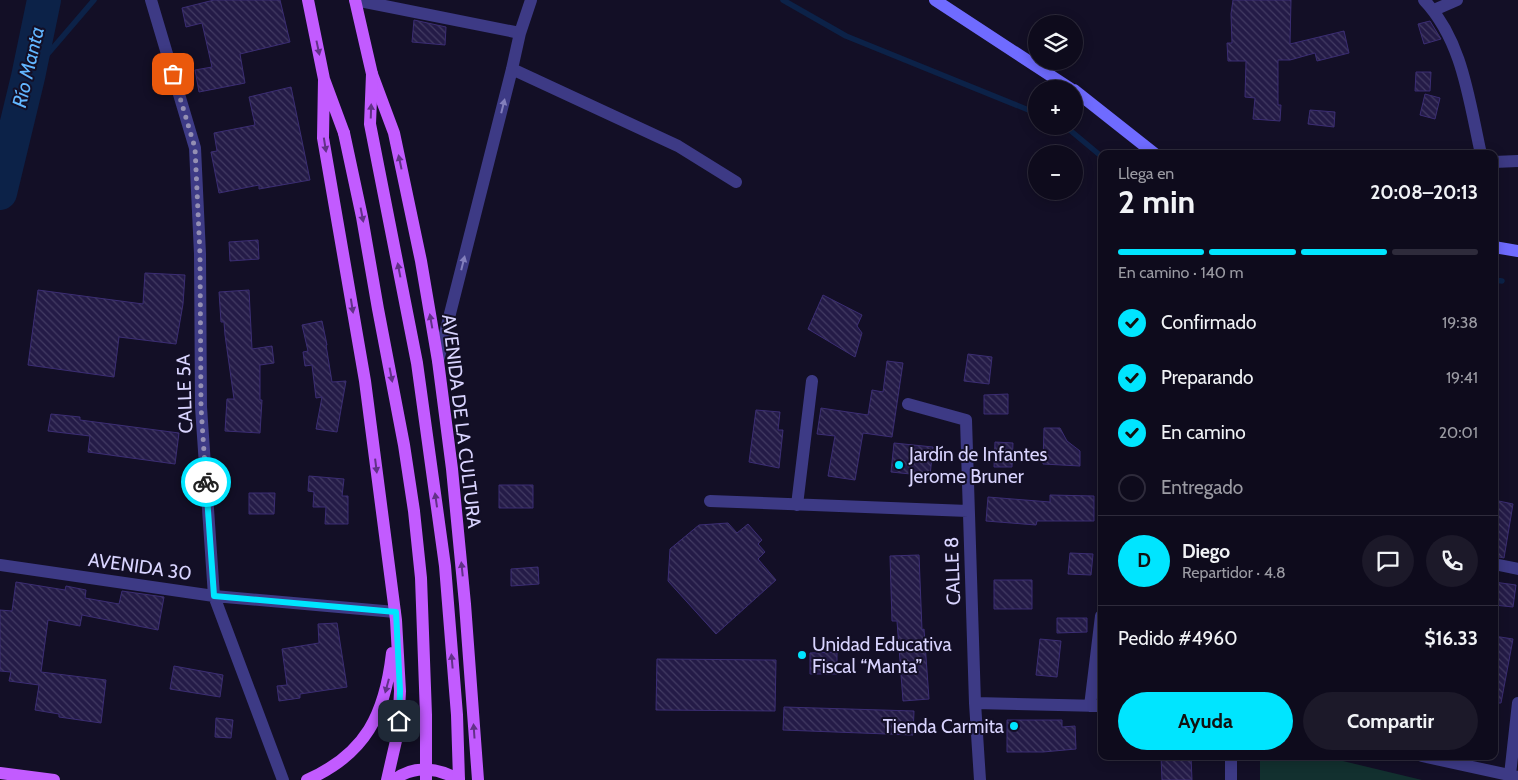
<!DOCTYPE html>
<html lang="es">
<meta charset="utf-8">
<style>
body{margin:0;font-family:Cabin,sans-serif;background:#1c1929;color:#f1f3f6;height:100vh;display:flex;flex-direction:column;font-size:19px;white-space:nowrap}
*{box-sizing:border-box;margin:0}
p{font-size:16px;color:#9b9ba3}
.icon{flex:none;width:28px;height:28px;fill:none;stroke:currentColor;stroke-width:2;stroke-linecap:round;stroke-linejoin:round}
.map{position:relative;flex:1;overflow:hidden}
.side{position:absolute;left:1098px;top:150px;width:400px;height:610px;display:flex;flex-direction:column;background:#0e0b1c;border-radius:10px;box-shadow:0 2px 12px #0003,0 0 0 1px #2e2b3b}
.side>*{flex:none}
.fabs{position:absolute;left:1028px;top:15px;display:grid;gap:10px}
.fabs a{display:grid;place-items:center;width:55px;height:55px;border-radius:50%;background:#0e0b1c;box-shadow:0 2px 12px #0003,0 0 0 1px #2e2b3b;font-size:25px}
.pin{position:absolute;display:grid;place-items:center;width:42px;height:42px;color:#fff;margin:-21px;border-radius:10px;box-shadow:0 2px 8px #0006}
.courier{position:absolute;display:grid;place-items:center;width:50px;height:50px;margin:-25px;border:4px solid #00e5ff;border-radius:50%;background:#fff;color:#222;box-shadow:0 1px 6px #0007}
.overview em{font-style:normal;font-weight:800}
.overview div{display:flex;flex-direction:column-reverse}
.overview{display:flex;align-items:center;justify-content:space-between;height:85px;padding:0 20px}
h1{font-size:32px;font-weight:800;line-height:38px}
.bar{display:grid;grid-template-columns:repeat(4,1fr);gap:8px 5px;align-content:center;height:60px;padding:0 20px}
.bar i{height:6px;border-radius:4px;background:#2e2b3b}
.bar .on{background:#00e5ff}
.bar p{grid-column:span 4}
.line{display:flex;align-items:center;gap:12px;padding:0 20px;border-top:1px solid #2e2b3b}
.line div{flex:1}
.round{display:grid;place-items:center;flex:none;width:52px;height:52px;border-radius:26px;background:#1c1929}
ol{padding:0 20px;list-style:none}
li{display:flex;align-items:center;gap:15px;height:55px}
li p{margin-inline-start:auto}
li .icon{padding:5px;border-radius:50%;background:#00e5ff;color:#111;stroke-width:4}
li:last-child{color:#9b9ba3}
li i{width:28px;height:28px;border:2px solid #2e2b3b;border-radius:50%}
.action{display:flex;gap:10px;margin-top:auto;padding:10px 20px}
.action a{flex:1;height:58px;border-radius:30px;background:#00e5ff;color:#111;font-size:20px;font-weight:800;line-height:58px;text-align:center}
.action a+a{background:#1c1929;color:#f1f3f6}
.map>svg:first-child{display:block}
.park{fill:#12302f}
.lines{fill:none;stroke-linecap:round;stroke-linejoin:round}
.stream{stroke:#0c2248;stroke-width:5.5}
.river{stroke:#0c2248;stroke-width:34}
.building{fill:url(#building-back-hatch);stroke:#3b2d73}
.street{stroke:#3d3a85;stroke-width:12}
.secondary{stroke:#6f6bff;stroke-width:12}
.primary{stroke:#c25bff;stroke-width:12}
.primary-bridge{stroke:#c25bff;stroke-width:12}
.oneway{fill:#623188}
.oneway2{fill:#837fbc}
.done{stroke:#948fb3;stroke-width:5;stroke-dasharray:0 9}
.route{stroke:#00e5ff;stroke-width:6}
.poi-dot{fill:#00e5ff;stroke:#130f26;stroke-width:2}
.labels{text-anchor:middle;stroke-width:4;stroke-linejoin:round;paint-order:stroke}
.street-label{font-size:19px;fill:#d9d4ff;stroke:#130f26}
.poi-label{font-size:19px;fill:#d9d4ff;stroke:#130f26;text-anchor:start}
.water-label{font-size:20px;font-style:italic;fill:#62b6ff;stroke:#130f26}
</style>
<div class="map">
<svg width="1518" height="780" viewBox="0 0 1518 780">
<defs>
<pattern id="building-back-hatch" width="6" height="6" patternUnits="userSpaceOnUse" patternTransform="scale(1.25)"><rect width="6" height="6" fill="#241b47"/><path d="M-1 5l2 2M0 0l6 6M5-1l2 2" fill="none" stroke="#433b63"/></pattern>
</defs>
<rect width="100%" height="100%" fill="#130f26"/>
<!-- park -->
<path class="park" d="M 1260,756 L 1322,756 L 1422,780 L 1260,780 Z"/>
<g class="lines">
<!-- stream -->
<path class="stream" d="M 783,0 L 846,36 L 1036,113
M 28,77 L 94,0
M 1065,126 L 1101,156
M 1494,280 L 1502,281"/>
<!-- river -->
<path class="river" d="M 0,193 L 28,77 L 44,0"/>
</g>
<!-- building -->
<path class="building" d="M 214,0 L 280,0 L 290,42 L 240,54 L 245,83 L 199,92 L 195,70 L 212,67 L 202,23 L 186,27 L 182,8 Z
M 1233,0 L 1291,0 L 1290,44 L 1344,31 L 1349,53 L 1317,61 L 1315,53 L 1290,60 L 1278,60 L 1278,105 L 1281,105 L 1280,121 L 1253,119 L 1255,98 L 1245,97 L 1246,61 L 1228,61 L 1227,43 L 1232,43 L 1231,14 Z
M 414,20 L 446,27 L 445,45 L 412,42 Z
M 1430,21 L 1441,39 L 1424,44 L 1418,24 Z
M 1416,72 L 1431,72 L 1430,91 L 1415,91 Z
M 291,87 L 310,180 L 259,189 L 259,185 L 219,193 L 211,152 L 217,151 L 214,133 L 255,125 L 249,97 Z
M 1425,94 L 1440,98 L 1435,119 L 1420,115 Z
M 1310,110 L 1335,112 L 1334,127 L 1308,124 Z
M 258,240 L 259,259 L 230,261 L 229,242 Z
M 145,273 L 185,275 L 183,304 L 176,344 L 119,337 L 114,377 L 28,365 L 38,290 L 143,304 Z
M 249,290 L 252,349 L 272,346 L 274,363 L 260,365 L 260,400 L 262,400 L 260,433 L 225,431 L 227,399 L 234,399 L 225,335 L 224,322 L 221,322 L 219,292 Z
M 823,295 L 862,315 L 857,326 L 862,333 L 855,357 L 808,329 Z
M 322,321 L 327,345 L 326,345 L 332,382 L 346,381 L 337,432 L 316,429 L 322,397 L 316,398 L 312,365 L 305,366 L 303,352 L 308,351 L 302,325 Z
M 968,354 L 992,357 L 989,384 L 964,381 Z
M 887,361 L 903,363 L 892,437 L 863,433 L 855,480 L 828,476 L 835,436 L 817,434 L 821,408 L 868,415 L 872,390 L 883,392 Z
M 1008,394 L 1008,414 L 984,414 L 984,395 Z
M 756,410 L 780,412 L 778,430 L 783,430 L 779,468 L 749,462 Z
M 51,414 L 80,417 L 80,420 L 179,433 L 175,464 L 88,452 L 90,436 L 48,431 Z
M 1044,428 L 1060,428 L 1067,441 L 1080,451 L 1080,466 L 1043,464 Z
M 995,442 L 1013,443 L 1012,467 L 994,467 Z
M 894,443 L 933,447 L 930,476 L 891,472 Z
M 309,476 L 344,479 L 342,496 L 348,496 L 348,524 L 325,524 L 326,507 L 313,507 L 314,492 L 308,491 Z
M 499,485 L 533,485 L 533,508 L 499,508 Z
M 249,493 L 275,493 L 274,514 L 249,514 Z
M 1050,495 L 1094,496 L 1094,521 L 1037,521 L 1036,525 L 986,521 L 988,497 L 1050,502 Z
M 1494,500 L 1513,504 L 1504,558 L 1494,556 Z
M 728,523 L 737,533 L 748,524 L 762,540 L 758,544 L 765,552 L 758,559 L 776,580 L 716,634 L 668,581 L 670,549 L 699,525 Z
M 1070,553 L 1093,554 L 1091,575 L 1068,574 Z
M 919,555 L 922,630 L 924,629 L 929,699 L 903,701 L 897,621 L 892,621 L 890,556 Z
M 538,567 L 539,584 L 511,586 L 511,569 Z
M 994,580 L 1032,580 L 1032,609 L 994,609 Z
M 16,582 L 65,590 L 66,586 L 86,590 L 85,598 L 119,604 L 122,591 L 164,597 L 158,630 L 82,615 L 80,626 L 48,620 L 41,672 L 106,680 L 101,723 L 59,717 L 59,714 L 35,710 L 39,685 L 9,681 L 11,672 L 0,671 L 0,610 L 12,611 Z
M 1494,582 L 1516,585 L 1513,607 L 1494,605 Z
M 1057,618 L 1087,618 L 1087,632 L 1057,633 Z
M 337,623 L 347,687 L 300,694 L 300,698 L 279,701 L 277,686 L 287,685 L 282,649 L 319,643 L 318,624 Z
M 1494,636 L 1513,639 L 1501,703 L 1494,703 Z
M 1040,639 L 1061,641 L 1057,677 L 1036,675 Z
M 837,652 L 837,674 L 810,674 L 810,653 Z
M 657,659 L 776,660 L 775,711 L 656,710 Z
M 174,666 L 223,675 L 220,697 L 170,689 Z
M 784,707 L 914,711 L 913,735 L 783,730 Z
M 216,718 L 233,720 L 231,738 L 215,737 Z
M 1007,720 L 1062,720 L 1062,727 L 1075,726 L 1076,749 L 1043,752 L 1007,752 Z
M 1161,756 L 1191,756 L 1192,780 L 1162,780 Z"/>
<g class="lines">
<!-- street -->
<path class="street" d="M 151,0 L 195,148 L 200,254 L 201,407 L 214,596 L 283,780
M 355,0 L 520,33
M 1424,0 C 1463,41 1469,101 1481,154
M 1434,10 L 1457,0
M 512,69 L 678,146 L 736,182
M 1494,162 L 1518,161
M 438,361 L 512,69 L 520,33 L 531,0
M 908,404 L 966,420 L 975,703 L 980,780
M 710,501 L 968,511
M 797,505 L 812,381
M 1494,564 L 1518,569
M 0,565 L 214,596 L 395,612
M 975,703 L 1101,706
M 1090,706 L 1101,616
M 1231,756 L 1231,780
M 1422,756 L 1518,777
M 1510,775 L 1518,703"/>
<!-- secondary -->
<path class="secondary" d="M 935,0 L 1071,89
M 1074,90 L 1155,154
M 1494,247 L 1518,251"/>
<!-- primary -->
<path class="primary" d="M 308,0 L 324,79 L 344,133
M 355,0 L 372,74 L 394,133 L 421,261 L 438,361 L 452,469 L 465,604 L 478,780
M 324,79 L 323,138 L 365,381 L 396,620 L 400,691 L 398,732 L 387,780
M 0,773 L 54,780
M 307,780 C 366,754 385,714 392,653
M 394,780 C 414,764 439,768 459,780"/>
<!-- primary-bridge -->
<path class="primary-bridge" d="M 372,74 L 370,124 L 417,363 L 445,566 L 457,715 L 459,780
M 344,133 L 362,217 L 378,309 L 404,445 L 414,511 L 421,578 L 426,715 L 426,780"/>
</g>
<!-- one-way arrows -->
<defs><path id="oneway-solid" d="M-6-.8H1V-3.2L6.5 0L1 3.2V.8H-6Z" transform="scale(1.25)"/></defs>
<g class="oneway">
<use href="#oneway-solid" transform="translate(318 48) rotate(78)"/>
<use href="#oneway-solid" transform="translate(371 111) rotate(-88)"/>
<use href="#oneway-solid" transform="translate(325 145) rotate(81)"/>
<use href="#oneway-solid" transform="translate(400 162) rotate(-102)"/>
<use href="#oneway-solid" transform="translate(362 215) rotate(79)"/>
<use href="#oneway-solid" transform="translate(399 270) rotate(-101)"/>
<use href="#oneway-solid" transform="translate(352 306) rotate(81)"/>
<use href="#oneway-solid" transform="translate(431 321) rotate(-100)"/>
<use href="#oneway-solid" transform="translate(391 375) rotate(79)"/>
<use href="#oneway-solid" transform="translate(376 466) rotate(83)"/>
<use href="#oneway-solid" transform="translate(436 500) rotate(-98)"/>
<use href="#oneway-solid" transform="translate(462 569) rotate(-96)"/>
<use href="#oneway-solid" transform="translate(452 661) rotate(-95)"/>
<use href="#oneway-solid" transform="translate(387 686) rotate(105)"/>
<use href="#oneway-solid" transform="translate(474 731) rotate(-94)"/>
</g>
<g class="oneway2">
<use href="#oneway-solid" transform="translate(503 106) rotate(-76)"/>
<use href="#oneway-solid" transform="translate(463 263) rotate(-76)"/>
</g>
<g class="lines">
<!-- done -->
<path class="done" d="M 173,74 L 195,148 L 200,254 L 201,407 L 206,482"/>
<!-- route -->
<path class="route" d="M 206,482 L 214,596 L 396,612 L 400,691 L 399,721"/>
</g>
<!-- markers -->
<g class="poi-dot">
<circle cx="899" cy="465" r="5"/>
<circle cx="802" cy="655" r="5"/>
<circle cx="1014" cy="726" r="5"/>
</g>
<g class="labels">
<!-- street labels -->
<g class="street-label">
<text transform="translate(184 394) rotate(-92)" y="7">CALLE 5A</text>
<text transform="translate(462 421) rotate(83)" y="7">AVENIDA DE LA CULTURA</text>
<text transform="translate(140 566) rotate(8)" y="7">AVENIDA 30</text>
<text transform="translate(952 571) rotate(-92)" y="7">CALLE 8</text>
</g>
<!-- poi labels -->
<g class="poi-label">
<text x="909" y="461">Jardín de Infantes<tspan x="909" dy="22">Jerome Bruner</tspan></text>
<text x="812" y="651">Unidad Educativa<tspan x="812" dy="22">Fiscal “Manta”</tspan></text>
<text x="1004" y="733" text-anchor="end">Tienda Carmita</text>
</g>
<!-- water labels -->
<g class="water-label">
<text transform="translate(28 67) rotate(-77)" y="7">Río Manta</text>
</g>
</g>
</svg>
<div class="fabs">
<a><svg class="icon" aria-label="layers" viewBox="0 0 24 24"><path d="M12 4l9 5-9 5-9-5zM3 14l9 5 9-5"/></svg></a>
<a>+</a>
<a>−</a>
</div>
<div class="pin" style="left:173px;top:74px;background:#ea580c"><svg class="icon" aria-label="bag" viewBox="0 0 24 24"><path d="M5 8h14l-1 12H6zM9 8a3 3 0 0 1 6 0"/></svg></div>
<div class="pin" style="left:399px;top:721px;background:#1f2937"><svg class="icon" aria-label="home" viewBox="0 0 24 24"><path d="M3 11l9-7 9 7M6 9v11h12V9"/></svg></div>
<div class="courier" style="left:206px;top:482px"><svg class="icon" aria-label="bike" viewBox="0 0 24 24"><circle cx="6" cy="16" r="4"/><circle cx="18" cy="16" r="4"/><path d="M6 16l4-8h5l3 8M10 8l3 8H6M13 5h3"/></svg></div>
<section class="side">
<div class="overview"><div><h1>2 min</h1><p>Llega en</p></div><em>20:08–20:13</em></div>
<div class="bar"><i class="on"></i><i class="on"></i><i class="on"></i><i></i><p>En camino · 140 m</p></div>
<ol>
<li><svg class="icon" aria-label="check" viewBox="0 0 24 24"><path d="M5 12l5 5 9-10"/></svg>Confirmado<p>19:38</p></li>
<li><svg class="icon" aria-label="check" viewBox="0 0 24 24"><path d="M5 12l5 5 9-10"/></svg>Preparando<p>19:41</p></li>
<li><svg class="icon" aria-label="check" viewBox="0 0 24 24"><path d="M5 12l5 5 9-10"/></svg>En camino<p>20:01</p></li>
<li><i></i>Entregado</li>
</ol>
<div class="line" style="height:90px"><b class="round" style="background:#00e5ff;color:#111">D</b><div><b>Diego</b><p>Repartidor · 4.8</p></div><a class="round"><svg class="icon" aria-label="chat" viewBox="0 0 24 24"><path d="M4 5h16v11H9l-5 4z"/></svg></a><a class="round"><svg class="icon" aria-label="phone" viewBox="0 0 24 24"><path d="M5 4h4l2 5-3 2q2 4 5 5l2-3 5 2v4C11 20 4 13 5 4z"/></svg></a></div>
<div class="line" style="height:65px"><div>Pedido #4960</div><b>$16.33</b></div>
<div class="action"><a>Ayuda</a><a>Compartir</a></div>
</section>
</div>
